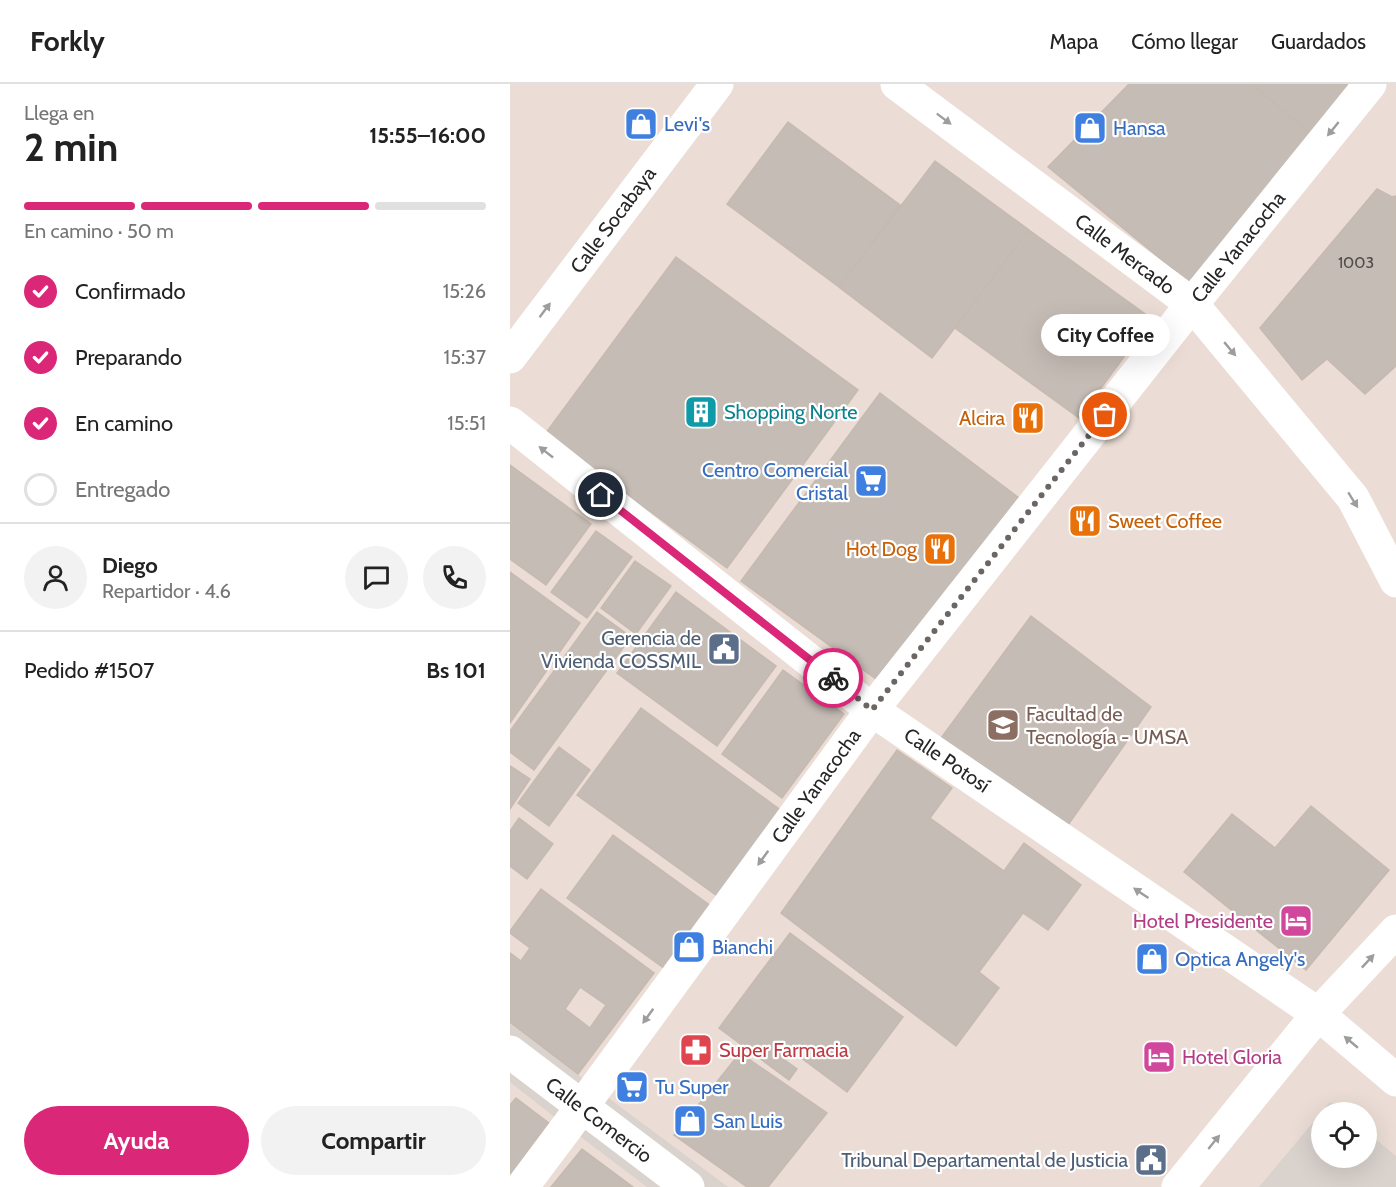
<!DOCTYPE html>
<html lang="es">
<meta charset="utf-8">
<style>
body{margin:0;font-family:Cabin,sans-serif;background:#f2f2f2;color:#222;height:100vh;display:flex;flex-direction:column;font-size:22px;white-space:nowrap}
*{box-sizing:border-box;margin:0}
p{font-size:20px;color:#767676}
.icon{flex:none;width:33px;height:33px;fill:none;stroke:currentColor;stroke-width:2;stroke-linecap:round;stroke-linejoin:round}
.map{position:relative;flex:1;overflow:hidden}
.panel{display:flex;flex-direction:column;background:#fff;width:510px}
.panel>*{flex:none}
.tools{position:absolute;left:801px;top:1018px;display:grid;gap:12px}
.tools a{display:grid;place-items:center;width:66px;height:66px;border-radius:50%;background:#fff;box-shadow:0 6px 24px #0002;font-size:30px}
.pin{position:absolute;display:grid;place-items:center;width:51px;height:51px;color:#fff;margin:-26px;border:3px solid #fff;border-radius:50%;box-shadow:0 2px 6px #0007}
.courier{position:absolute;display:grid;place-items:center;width:60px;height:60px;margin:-30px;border:4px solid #db2777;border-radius:50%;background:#fff;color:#222;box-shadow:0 2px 8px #0007}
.bubble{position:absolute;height:42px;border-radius:21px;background:#fff;box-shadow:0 6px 24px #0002;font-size:20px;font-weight:800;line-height:42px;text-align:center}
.summary em{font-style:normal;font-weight:800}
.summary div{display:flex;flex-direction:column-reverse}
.summary{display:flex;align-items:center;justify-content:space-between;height:102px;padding:0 24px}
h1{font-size:39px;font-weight:800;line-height:45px}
.bar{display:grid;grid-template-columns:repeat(4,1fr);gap:9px 6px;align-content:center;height:72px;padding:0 24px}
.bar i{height:8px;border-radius:4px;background:#e0e0e0}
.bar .active{background:#db2777}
.bar p{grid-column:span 4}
.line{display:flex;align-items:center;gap:15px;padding:0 24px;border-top:2px solid #e0e0e0}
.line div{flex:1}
.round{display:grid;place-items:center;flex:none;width:63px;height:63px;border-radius:32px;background:#f2f2f2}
ol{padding:0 24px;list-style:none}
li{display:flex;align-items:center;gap:18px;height:66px}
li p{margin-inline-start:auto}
li .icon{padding:6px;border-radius:50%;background:#db2777;color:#fff;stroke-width:4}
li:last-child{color:#767676}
li i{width:33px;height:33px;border:3px solid #e0e0e0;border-radius:50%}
.primary-button{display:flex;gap:12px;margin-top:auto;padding:12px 24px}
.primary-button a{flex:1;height:69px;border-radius:36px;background:#db2777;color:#fff;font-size:24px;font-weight:800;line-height:69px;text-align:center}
.primary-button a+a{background:#f2f2f2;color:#222}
header{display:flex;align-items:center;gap:36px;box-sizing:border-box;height:84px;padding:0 30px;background:#fff;border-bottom:2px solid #e0e0e0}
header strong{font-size:28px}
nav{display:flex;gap:33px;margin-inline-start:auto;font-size:21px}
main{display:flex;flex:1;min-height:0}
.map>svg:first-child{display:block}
.plaza{fill:#dad2cd}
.building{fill:#c5bcb5;stroke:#c6bab0;stroke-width:1.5;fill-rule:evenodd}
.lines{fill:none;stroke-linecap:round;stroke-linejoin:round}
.street{stroke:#fff;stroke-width:33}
.secondary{stroke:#fff;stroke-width:33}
.oneway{fill:#9d9d9d}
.done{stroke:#6b6663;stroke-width:6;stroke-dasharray:0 10.8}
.route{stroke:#db2777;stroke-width:8}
.labels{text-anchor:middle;stroke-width:4.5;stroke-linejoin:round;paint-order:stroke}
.number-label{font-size:16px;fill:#4e4c4a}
.shop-label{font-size:20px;fill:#366cbe;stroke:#fff;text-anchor:start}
.street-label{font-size:20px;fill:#262626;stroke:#fff}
.culture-label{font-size:20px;fill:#0d838f;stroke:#fff;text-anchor:start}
.food-label{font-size:20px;fill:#c56008;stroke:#fff;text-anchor:end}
.service-label{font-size:20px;fill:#4e5e75;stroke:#fff;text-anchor:end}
.education-label{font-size:20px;fill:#785e54;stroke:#fff;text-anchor:start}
.hotel-label{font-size:20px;fill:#b23c85;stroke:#fff;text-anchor:end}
.health-label{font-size:20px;fill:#be3a42;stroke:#fff;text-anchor:start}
</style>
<header>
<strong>Forkly</strong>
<nav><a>Mapa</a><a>Cómo llegar</a><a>Guardados</a></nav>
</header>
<main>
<section class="panel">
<div class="summary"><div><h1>2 min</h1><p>Llega en</p></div><em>15:55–16:00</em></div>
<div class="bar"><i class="active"></i><i class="active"></i><i class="active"></i><i></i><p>En camino · 50 m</p></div>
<ol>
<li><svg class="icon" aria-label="check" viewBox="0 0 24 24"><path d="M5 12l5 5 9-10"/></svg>Confirmado<p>15:26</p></li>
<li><svg class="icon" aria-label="check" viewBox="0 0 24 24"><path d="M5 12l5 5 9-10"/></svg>Preparando<p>15:37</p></li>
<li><svg class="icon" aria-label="check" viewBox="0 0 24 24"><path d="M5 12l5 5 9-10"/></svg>En camino<p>15:51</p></li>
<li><i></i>Entregado</li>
</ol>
<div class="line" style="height:108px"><a class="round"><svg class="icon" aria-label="person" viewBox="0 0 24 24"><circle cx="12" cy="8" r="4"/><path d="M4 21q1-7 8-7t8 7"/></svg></a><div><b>Diego</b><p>Repartidor · 4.6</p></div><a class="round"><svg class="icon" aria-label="chat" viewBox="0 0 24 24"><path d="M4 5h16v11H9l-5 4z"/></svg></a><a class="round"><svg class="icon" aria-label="phone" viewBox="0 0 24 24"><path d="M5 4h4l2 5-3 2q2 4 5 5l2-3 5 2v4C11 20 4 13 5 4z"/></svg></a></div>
<div class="line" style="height:78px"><div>Pedido #1507</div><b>Bs 101</b></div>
<div class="primary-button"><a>Ayuda</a><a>Compartir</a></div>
</section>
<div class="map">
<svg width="886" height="1103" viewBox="0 0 886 1103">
<rect width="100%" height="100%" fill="#ebddd5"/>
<!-- plaza -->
<path class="plaza" d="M 0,938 L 85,1004 L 218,1103 L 137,1103 L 47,1035 L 0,998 Z
M 820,1018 L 834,1029 L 812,1029 L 812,1074 L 856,1074 L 857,1048 L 886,1072 L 886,1103 L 749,1103 Z"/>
<!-- building -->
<path class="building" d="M 619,0 L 742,0 L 808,56 L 684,202 L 538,83 Z
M 742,0 L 856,0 L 808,56 Z
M 278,38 L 390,121 L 329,203 L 217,120 Z
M 425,77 L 519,146 L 422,274 L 329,203 Z
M 867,105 L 882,113 L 886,112 L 886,282 L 855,310 L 817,275 L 792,296 L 750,244 Z
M 519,146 L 642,235 L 569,334 L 445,244 Z
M 166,173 L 348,306 L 217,484 L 35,350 Z
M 370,309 L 509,414 L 370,598 L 231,497 Z
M 0,381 L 81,440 L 36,501 L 0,475 Z
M 86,447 L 122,473 L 77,534 L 41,508 Z
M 125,477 L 161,502 L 126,550 L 91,524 Z
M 0,488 L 70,539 L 0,639 Z
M 166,508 L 266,582 L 207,662 L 107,589 Z
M 87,528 L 121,553 L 24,686 L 0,668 L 0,647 Z
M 521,532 L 641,623 L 551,751 L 428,658 Z
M 273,586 L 334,630 L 272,714 L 212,670 Z
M 131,624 L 280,733 L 217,819 L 67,711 Z
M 49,663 L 80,686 L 39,742 L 8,719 Z
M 387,666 L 442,704 L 420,734 L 494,787 L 514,759 L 571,801 L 538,846 L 513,829 L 469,888 L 489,904 L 446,962 L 271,829 Z
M 0,682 L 20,695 L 0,725 Z
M 801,722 L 879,786 L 796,886 L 674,788 L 722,730 L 765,764 Z
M 9,734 L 43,760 L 17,795 L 0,782 L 0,747 Z
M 103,751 L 209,828 L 162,890 L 57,814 Z
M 31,805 L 144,889 L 68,990 L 0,938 L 0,869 L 11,877 L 20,864 L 0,849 L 0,847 ZM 70,903 L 96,921 L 80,944 L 55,925 Z
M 280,849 L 393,933 L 337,1008 L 279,965 L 272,974 L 287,985 L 279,996 L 209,944 Z
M 230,969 L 317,1029 L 258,1103 L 237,1103 L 164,1051 Z
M 6,1014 L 44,1043 L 0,1102 L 0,1021 Z
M 72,1065 L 123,1103 L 41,1103 Z"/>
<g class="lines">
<!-- street -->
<path class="street" d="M 0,273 L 207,0
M 0,968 L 178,1103
M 668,1103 L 808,930 L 886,847"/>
<!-- secondary -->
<path class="secondary" d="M 387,0 L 682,220 L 843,414 L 886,497
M 0,339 L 362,626 L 808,930 L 886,996
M 12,1103 L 57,1043 L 362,626 L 682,220 L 860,0"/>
</g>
<!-- one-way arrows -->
<defs><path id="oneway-solid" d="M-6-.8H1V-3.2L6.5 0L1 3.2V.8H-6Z" transform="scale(1.5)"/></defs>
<g class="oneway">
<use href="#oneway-solid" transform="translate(434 35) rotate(37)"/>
<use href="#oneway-solid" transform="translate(823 45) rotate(129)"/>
<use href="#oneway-solid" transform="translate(35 226) rotate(-53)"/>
<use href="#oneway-solid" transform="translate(720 265) rotate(50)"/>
<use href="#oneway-solid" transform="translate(36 368) rotate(-142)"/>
<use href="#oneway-solid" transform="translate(843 416) rotate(58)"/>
<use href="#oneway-solid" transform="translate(253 774) rotate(126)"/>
<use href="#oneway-solid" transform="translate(631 809) rotate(-146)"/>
<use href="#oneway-solid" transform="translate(858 877) rotate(-47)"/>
<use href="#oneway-solid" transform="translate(138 932) rotate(126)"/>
<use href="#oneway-solid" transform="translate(841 958) rotate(-140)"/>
<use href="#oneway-solid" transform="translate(704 1058) rotate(-51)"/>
</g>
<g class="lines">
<!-- done -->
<path class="done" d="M 323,594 L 362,626 L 595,331"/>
<!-- route -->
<path class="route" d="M 91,411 L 323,594"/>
</g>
<!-- icons -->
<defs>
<g id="shop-square" transform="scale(1.725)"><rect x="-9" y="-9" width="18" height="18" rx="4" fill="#3f7fe0" stroke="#fff"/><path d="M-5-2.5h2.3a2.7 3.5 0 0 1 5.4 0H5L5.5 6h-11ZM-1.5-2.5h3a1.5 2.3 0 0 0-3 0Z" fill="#fff"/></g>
<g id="building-square" transform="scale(1.725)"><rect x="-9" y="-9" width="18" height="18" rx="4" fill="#0f9aa8" stroke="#fff"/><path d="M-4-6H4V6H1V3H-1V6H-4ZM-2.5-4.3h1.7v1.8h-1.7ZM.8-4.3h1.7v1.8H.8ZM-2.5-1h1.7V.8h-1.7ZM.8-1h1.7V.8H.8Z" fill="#fff"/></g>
<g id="restaurant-square" transform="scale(1.725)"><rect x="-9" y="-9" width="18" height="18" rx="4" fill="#e8710a" stroke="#fff"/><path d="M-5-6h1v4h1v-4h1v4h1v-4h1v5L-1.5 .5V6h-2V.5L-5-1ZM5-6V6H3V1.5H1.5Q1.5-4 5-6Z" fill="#fff"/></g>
<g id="supermarket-square" transform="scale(1.725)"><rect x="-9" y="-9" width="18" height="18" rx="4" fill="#3f7fe0" stroke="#fff"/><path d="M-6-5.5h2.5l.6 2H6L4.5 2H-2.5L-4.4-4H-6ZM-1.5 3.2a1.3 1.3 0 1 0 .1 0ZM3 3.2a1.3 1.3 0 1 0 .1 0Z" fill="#fff"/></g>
<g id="civic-square" transform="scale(1.725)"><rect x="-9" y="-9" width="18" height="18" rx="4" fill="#5c6f8a" stroke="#fff"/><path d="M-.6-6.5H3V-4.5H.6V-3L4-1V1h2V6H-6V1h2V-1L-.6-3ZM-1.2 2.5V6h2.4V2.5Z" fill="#fff"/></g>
<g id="school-square" transform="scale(1.725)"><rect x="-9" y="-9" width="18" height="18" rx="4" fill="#8d6e63" stroke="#fff"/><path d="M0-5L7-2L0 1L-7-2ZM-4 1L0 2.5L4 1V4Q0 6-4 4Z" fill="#fff"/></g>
<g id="hotel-square" transform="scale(1.725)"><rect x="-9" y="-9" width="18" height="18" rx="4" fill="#d1479c" stroke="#fff"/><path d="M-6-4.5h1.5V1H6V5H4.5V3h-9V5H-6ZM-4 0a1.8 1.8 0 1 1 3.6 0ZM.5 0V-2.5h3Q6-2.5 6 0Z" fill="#fff"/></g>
<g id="pharmacy-square" transform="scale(1.725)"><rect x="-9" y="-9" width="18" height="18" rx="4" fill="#e0444e" stroke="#fff"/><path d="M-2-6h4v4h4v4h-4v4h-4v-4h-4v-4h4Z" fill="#fff"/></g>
</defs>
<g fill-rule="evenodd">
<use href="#shop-square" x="131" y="40"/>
<use href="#shop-square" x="580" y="44"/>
<use href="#building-square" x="191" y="328"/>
<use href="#restaurant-square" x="518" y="334"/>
<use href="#supermarket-square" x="361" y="397"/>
<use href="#restaurant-square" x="575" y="437"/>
<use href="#restaurant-square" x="430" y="465"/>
<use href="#civic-square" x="214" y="565"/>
<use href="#school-square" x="493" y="641"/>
<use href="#hotel-square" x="786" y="837"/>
<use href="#shop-square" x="179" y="863"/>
<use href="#shop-square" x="642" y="875"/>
<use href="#pharmacy-square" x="186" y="966"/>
<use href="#hotel-square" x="649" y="973"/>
<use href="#supermarket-square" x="122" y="1003"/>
<use href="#shop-square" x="180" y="1037"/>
<use href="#civic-square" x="641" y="1076"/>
</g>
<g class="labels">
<!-- number labels -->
<g class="number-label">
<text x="846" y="184">1003</text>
</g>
<!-- shop labels -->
<g class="shop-label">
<text x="154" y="47">Levi's</text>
<text x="603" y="51">Hansa</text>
<text x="338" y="393" text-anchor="end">Centro Comercial<tspan x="338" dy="23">Cristal</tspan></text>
<text x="202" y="870">Bianchi</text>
<text x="665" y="882">Optica Angely's</text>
<text x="145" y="1010">Tu Super</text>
<text x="203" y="1044">San Luis</text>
</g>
<!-- street labels -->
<g class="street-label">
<text transform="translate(103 136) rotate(-53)" y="7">Calle Socabaya</text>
<text transform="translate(728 163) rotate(-51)" y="7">Calle Yanacocha</text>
<text transform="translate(615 170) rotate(37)" y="7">Calle Mercado</text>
<text transform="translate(437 676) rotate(34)" y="7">Calle Potosí</text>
<text transform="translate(306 702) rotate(-54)" y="7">Calle Yanacocha</text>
<text transform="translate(89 1036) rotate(37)" y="7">Calle Comercio</text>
</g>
<!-- culture labels -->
<g class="culture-label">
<text x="214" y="335">Shopping Norte</text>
</g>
<!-- food labels -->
<g class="food-label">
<text x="495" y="341">Alcira</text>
<text x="598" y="444" text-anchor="start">Sweet Coffee</text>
<text x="407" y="472">Hot Dog</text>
</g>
<!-- service labels -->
<g class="service-label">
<text x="191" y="561">Gerencia de<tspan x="191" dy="23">Vivienda COSSMIL</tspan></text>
<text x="618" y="1083">Tribunal Departamental de Justicia</text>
</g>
<!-- education labels -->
<g class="education-label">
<text x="516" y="637">Facultad de<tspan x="516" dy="23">Tecnología - UMSA</tspan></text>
</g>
<!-- hotel labels -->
<g class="hotel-label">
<text x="763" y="844">Hotel Presidente</text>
<text x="672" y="980" text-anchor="start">Hotel Gloria</text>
</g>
<!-- health labels -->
<g class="health-label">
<text x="209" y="973">Super Farmacia</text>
</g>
</g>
</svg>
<div class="tools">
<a><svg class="icon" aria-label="locate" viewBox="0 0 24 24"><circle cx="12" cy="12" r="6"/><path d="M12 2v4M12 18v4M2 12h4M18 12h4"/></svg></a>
</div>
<div class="pin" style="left:595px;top:331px;background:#ea580c"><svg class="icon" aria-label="bag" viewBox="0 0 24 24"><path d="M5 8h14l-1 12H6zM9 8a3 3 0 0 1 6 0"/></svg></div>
<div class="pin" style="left:91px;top:411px;background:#1f2937"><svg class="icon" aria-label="home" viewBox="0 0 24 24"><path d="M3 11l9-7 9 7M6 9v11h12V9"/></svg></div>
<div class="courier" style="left:323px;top:594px"><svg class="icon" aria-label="bike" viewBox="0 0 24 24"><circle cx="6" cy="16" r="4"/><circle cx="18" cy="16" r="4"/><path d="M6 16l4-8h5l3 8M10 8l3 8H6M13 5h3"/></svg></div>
<div class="bubble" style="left:531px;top:230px;width:129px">City Coffee</div>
</div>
</main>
